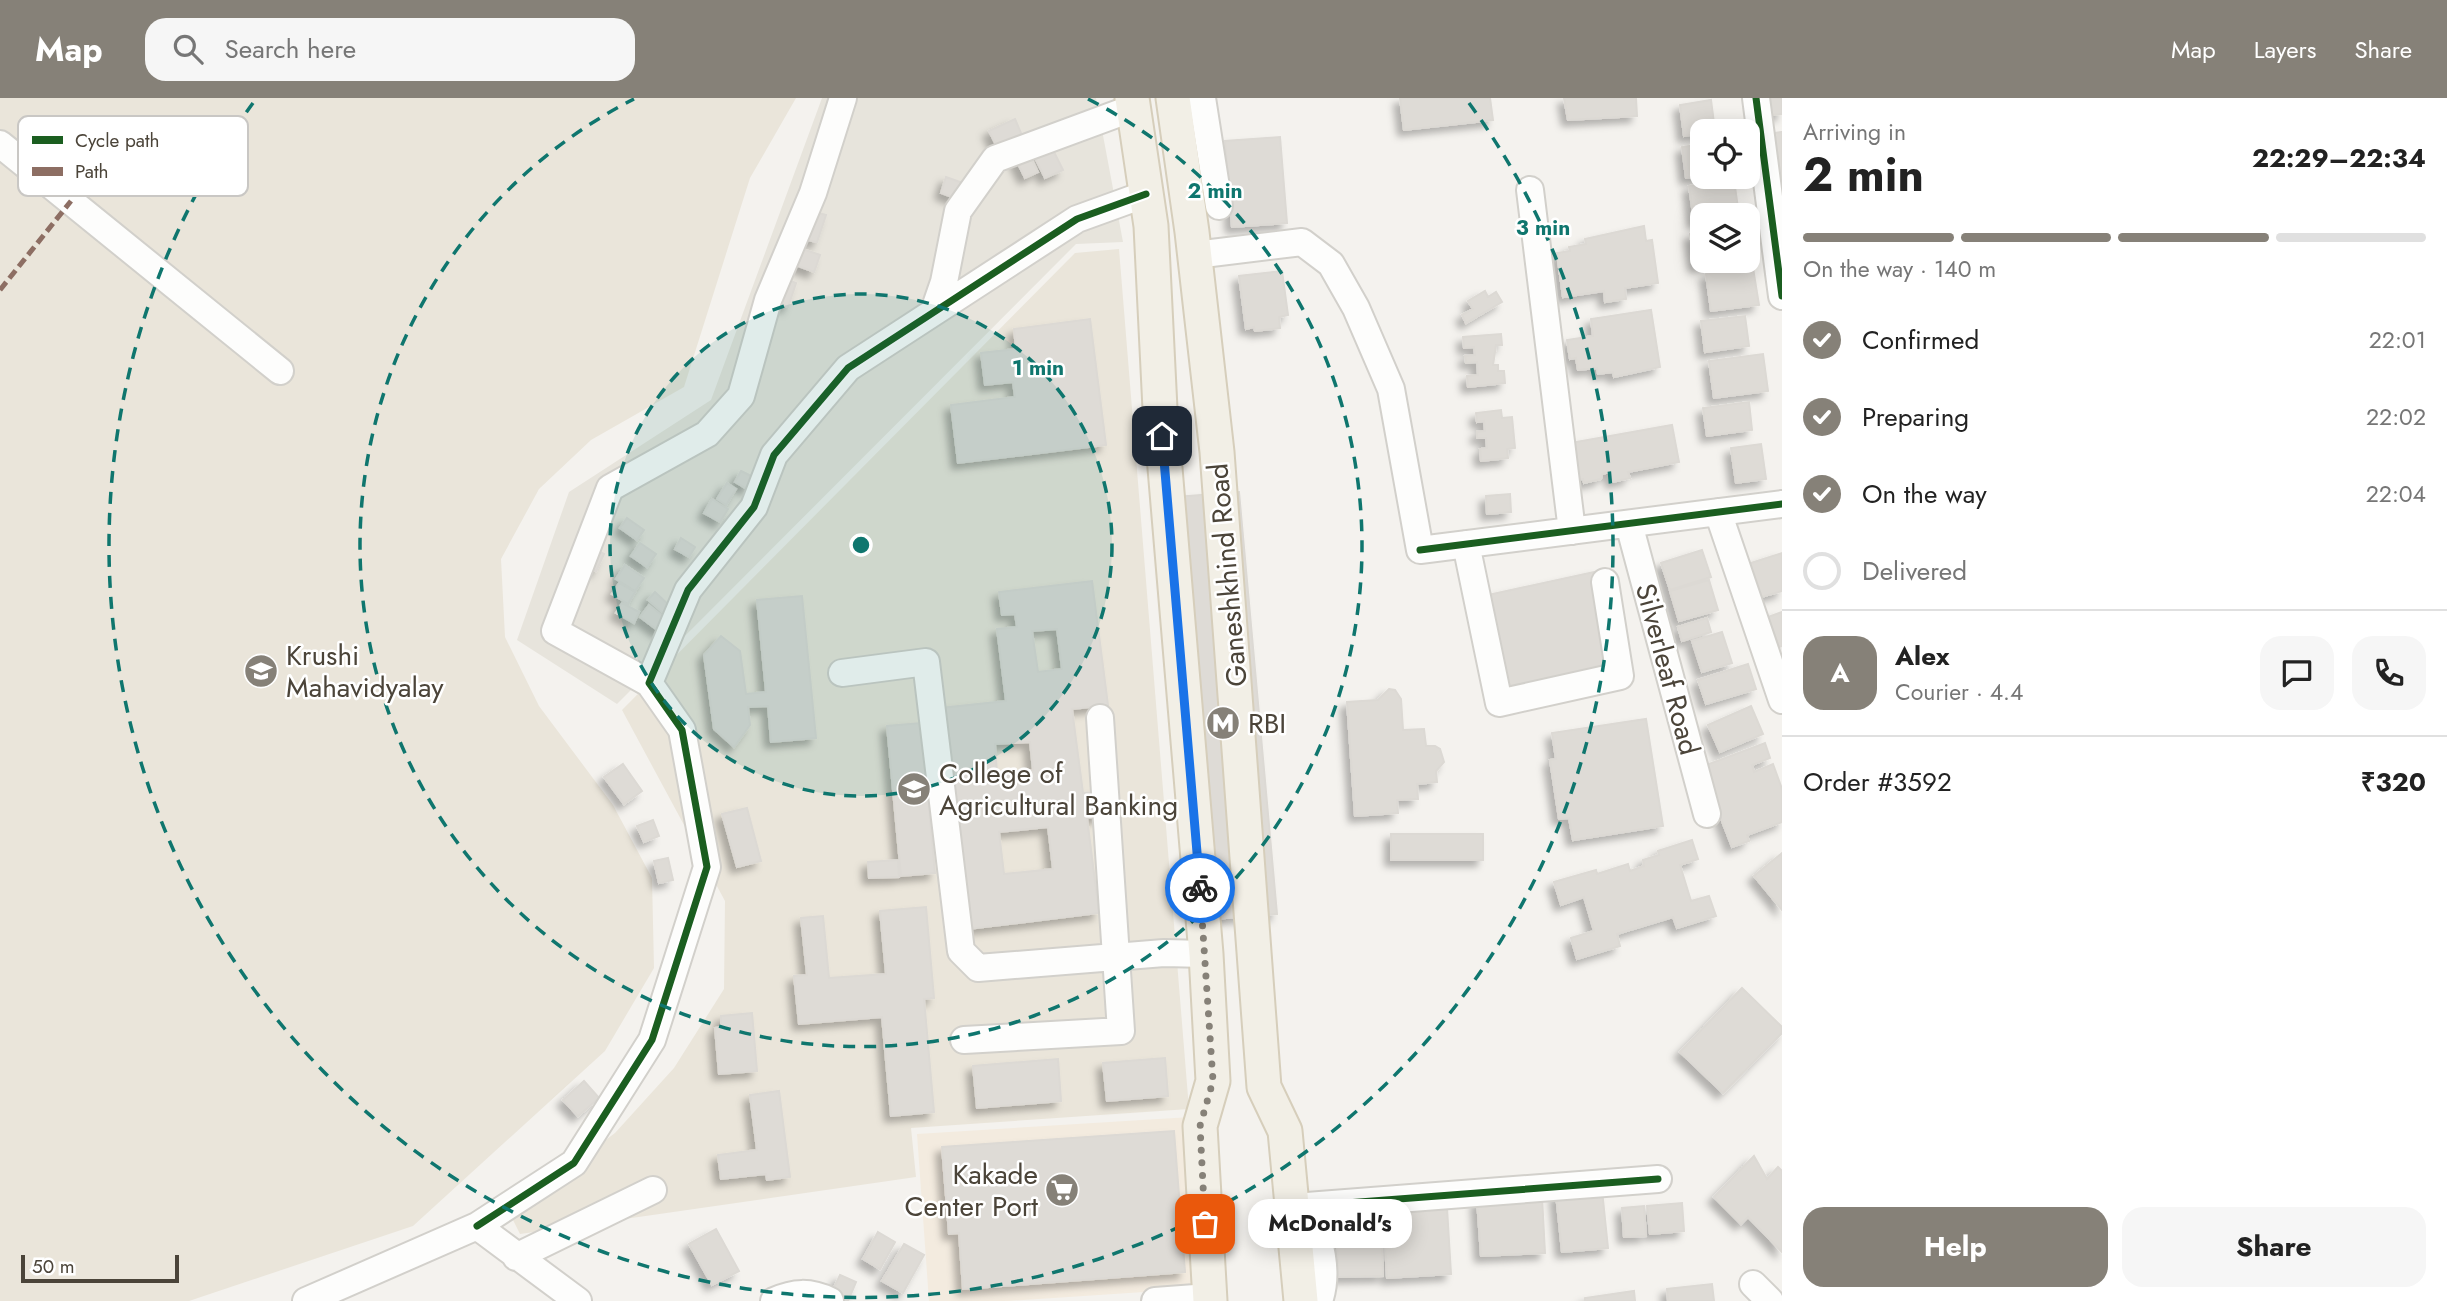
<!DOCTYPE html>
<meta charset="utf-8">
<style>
body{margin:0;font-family:Jost,sans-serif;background:#f6f6f6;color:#222;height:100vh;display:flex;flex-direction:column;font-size:26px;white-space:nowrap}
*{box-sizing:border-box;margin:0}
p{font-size:23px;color:#767676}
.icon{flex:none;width:38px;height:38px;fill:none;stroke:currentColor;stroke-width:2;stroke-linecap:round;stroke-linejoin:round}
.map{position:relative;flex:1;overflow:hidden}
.side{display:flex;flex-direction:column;background:#fff;width:665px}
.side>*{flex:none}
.tools{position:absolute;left:1690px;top:21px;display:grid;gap:14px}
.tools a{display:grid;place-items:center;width:70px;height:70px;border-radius:14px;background:#fff;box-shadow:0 4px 18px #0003;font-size:35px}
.scale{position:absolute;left:21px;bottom:18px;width:158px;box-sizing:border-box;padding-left:7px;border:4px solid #4b4439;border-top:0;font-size:19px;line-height:24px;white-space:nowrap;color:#4b4439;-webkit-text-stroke:5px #fff;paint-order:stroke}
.pin{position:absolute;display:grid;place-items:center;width:60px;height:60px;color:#fff;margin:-30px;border-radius:14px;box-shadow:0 4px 10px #0006}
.courier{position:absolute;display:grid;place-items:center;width:70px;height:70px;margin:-35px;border:5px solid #1a73e8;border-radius:50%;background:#fff;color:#222;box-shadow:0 2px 9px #0007}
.bubble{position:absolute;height:49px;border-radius:21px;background:#fff;box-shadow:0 4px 18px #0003;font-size:23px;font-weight:700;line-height:49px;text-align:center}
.headline em{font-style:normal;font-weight:700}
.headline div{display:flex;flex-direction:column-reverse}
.headline{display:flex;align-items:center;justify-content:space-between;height:119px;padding:0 21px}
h1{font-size:46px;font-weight:700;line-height:52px}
.bar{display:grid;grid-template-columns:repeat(4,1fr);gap:10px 7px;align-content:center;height:84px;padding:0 21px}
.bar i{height:9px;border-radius:5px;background:#e0e0e0}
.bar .on{background:#868178}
.bar p{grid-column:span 4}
.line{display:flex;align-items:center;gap:18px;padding:0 21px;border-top:2px solid #e0e0e0}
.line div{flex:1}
.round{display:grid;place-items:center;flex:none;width:74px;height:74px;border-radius:21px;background:#f6f6f6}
ol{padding:0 21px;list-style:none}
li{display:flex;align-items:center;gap:21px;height:77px}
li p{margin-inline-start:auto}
li .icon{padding:7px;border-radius:50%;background:#868178;color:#fff;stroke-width:4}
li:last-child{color:#767676}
li i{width:38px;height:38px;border:4px solid #e0e0e0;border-radius:50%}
.primary-button{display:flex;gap:14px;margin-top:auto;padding:14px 21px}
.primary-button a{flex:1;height:80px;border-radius:21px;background:#868178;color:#fff;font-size:28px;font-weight:700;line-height:80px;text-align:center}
.primary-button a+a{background:#f6f6f6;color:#222}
header{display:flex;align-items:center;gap:42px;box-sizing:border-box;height:98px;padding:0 35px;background:#868178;color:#fff}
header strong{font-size:33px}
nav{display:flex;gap:38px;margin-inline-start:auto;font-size:24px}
.search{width:490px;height:63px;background:#f6f6f6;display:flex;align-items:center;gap:18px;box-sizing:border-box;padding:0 24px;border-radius:21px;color:#767676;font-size:26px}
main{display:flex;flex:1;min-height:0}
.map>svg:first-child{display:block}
.residential{fill:#e7e4dc}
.commercial{fill:#f3ebdf}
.education{fill:#eae5da}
.building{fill:#dedbd6;stroke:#dcd9d4;stroke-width:2;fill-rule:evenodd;filter:url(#shadow)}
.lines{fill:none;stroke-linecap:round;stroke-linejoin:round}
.minor-casing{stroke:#d2d0cb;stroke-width:30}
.major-casing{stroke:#d6cebb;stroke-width:37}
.minor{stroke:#fdfdfc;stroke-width:26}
.major{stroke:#f2efe6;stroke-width:33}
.quiet{stroke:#8d6e63;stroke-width:5;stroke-dasharray:10 5;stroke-linecap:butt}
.cycleway-casing{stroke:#fff;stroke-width:11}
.cycleway{stroke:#1b5e20;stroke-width:7}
.done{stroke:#868178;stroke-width:7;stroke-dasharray:0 12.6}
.route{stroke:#1a73e8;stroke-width:9}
.ring{fill:none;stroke:#0f766e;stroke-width:3.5;stroke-dasharray:12 9}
.labels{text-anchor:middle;stroke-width:5;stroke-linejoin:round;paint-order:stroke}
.street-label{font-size:28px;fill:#4b4439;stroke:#fff}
.poi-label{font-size:28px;fill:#4b4439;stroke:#fff;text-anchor:start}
.key{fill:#fff;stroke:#c9c7c4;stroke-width:2}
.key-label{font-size:19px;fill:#4b4439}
.centre{fill:#0f766e;stroke:#fff;stroke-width:3.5}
.ring-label{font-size:21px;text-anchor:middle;font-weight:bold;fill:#0f766e;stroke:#fff;stroke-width:5;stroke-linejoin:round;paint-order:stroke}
</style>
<header>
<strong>Map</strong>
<div class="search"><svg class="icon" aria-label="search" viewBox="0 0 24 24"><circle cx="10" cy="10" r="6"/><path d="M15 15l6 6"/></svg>Search here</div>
<nav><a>Map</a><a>Layers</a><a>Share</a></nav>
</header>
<main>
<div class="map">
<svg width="1782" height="1203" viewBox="0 0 1782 1203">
<defs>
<filter id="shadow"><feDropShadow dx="-6" dy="6" stdDeviation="3.5" flood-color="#0004"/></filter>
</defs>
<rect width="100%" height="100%" fill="#f4f2ee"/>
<!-- residential -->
<path class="residential" d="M 822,0 L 1096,0 L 1123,144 L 1076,146 L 617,606 L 517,542 L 569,394 L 711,302 Z"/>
<!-- commercial -->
<path class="commercial" d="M 1191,1019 L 1204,1190 L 1008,1203 L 929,1203 L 917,1036 Z"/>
<!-- education -->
<path class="education" d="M 0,0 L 796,0 L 750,80 L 684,289 L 591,342 L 539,391 L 501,461 L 505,539 L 539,608 L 613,707 L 652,780 L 654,870 L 605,953 L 413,1128 L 189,1203 L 0,1203 Z
M 1119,151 L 1189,1011 L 911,1030 L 916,1079 L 520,1136 L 509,1114 L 615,1035 L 674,970 L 724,891 L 725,803 L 622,612 L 1075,155 Z"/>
<!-- building -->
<path class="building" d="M 1400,0 L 1490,0 L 1493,22 L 1404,32 Z
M 1564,0 L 1636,0 L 1637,18 L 1568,22 Z
M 1762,0 L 1782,0 L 1782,16 L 1764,18 Z
M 1711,2 L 1715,33 L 1684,38 L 1680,7 Z
M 1015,21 L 1023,40 L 998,51 L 989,33 Z
M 1782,34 L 1782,90 L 1774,35 Z
M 1280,39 L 1287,125 L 1232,129 L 1225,43 Z
M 1703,46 L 1703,78 L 1686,80 L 1682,49 Z
M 1051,48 L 1063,72 L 1045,80 L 1033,56 Z
M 1028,53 L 1038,74 L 1025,80 L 1015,60 Z
M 946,79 L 963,85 L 957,101 L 941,95 Z
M 1734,82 L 1739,117 L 1703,117 L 1703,123 L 1694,124 L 1689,88 Z
M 810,113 L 826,117 L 817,144 L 799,140 Z
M 1644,128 L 1646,143 L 1652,142 L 1658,185 L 1625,190 L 1626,201 L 1605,204 L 1604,193 L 1563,199 L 1557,155 L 1570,153 L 1569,149 L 1586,146 L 1585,141 Z
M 1703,135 L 1703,163 L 1734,163 L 1695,168 L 1690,136 Z
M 796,149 L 820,157 L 814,174 L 790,165 Z
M 1753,170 L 1759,207 L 1711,213 L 1706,176 Z
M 1282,173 L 1288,217 L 1279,219 L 1280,230 L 1255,233 L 1254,229 L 1246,231 L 1239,178 Z
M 783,180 L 796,185 L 788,209 L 774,204 Z
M 1485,193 L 1488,199 L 1496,194 L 1502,204 L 1466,225 L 1462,217 L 1473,211 L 1468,203 Z
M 1651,212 L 1660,269 L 1614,279 L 1613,274 L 1598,276 L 1597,270 L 1578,272 L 1576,260 L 1570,261 L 1567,242 L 1593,238 L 1591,221 Z
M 1745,218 L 1749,248 L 1705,254 L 1701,223 Z
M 1090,221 L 1106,347 L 958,365 L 951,307 L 1015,299 L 1013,284 L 985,287 L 981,255 L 1016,251 L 1014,231 Z
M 1501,236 L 1502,247 L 1496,247 L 1493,267 L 1498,267 L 1498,273 L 1504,273 L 1505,285 L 1468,289 L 1467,278 L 1478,277 L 1477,264 L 1466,265 L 1465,258 L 1475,257 L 1474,249 L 1464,250 L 1463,239 Z
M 1763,256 L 1768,293 L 1714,300 L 1709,263 Z
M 1749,304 L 1752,332 L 1707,338 L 1703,310 Z
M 1501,312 L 1502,320 L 1512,319 L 1515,350 L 1507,351 L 1508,360 L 1481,363 L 1480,351 L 1487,350 L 1486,340 L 1477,340 L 1477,334 L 1485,333 L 1484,323 L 1477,324 L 1476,315 Z
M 1672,327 L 1679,364 L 1628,374 L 1630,380 L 1612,384 L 1610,374 L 1602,376 L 1601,381 L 1584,385 L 1583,381 L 1576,382 L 1565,346 Z
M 1761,346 L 1766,381 L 1736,385 L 1731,350 Z
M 741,373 L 753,379 L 747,391 L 735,384 Z
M 727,385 L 736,391 L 726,407 L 717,401 Z
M 1239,394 L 1277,816 L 1201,822 L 1163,400 Z
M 1510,396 L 1511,414 L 1487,416 L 1486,398 Z
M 712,401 L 728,411 L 720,424 L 704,415 Z
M 627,420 L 644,432 L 637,442 L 620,430 Z
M 681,440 L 695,449 L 689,459 L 675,451 Z
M 640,445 L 656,456 L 647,469 L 631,458 Z
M 588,448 L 604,456 L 596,473 L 581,465 Z
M 1702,452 L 1711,479 L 1670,492 L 1661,465 Z
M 1782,455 L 1782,493 L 1758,500 L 1748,466 Z
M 625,467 L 644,480 L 635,493 L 616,481 Z
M 1599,473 L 1612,573 L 1501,599 L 1488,497 Z
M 1709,482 L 1718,512 L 1679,523 L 1670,493 Z
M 1092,483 L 1108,607 L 1072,611 L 1083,695 L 1100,694 L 1103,718 L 1087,720 L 1099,815 L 969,831 L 941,610 L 1006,603 L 997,531 L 1017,529 L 1015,516 L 1002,517 L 999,494 ZM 1057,531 L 1062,571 L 1038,574 L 1032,533 ZM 1030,644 L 1033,672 L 997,675 L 995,646 ZM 1048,729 L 1053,771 L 1004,776 L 999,734 Z
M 619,485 L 635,494 L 628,506 L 612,496 Z
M 655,494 L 673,511 L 666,518 L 648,502 Z
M 802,498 L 816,640 L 771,644 L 768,608 L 748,609 L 750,627 L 734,649 L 714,631 L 704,557 L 721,538 L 740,553 L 746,596 L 766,594 L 757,502 Z
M 622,505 L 639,514 L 634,525 L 616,515 Z
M 649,507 L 669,523 L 660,534 L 640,519 Z
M 1782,514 L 1782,548 L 1779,549 L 1768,519 Z
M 1707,520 L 1711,534 L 1682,543 L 1678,529 Z
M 1722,534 L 1732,565 L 1702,574 L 1692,543 Z
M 1748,566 L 1756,591 L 1706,606 L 1698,582 Z
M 1389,591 L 1395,592 L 1401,601 L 1403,632 L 1424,631 L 1426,648 L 1435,648 L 1440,651 L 1444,664 L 1436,673 L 1437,684 L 1417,686 L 1418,701 L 1397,702 L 1398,715 L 1355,718 L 1347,604 L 1378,602 Z
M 1751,608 L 1763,636 L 1720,654 L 1708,627 Z
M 1646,621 L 1663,728 L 1573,742 L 1569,720 L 1559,721 L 1550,662 L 1556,661 L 1552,635 Z
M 921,625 L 935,775 L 901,778 L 887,628 Z
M 1765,645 L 1770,660 L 1752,667 L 1754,674 L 1773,666 L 1782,691 L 1782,724 L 1747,737 L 1749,743 L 1732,749 L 1701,669 Z
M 623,666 L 642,693 L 624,706 L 604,679 Z
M 747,710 L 761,763 L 737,769 L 722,716 Z
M 653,722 L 659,738 L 644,744 L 637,728 Z
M 1391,736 L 1483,736 L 1483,762 L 1391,762 Z
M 1692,742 L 1698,761 L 1680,767 L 1691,803 L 1709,798 L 1716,818 L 1677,830 L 1673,819 L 1617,836 L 1620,848 L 1577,861 L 1571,840 L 1594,833 L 1584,799 L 1561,807 L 1554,784 L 1596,772 L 1597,776 L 1628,766 L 1630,773 L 1644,768 L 1643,762 L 1659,757 L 1658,753 Z
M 1782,755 L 1782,812 L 1754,778 Z
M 668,760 L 673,782 L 659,785 L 654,763 Z
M 898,762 L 899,779 L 869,780 L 868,764 Z
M 926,809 L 934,900 L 924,901 L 934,1014 L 891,1018 L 882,919 L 799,926 L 794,878 L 807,877 L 801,820 L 823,818 L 829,880 L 886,876 L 880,813 Z
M 1742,890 L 1782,929 L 1782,935 L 1723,995 L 1680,954 Z
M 752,915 L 757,973 L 719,976 L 715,930 L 721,929 L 721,918 Z
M 1165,960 L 1168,998 L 1107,1003 L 1103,965 Z
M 1058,961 L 1061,1003 L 977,1010 L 973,968 Z
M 584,983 L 599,1000 L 578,1018 L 563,1002 Z
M 779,993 L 790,1079 L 767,1082 L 766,1076 L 721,1081 L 718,1057 L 757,1052 L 750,997 Z
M 1174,1033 L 1185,1174 L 963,1191 L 959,1135 L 949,1136 L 942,1049 Z
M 1754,1058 L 1767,1081 L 1778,1069 L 1782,1073 L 1782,1154 L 1748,1119 L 1741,1126 L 1714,1099 Z
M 1602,1092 L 1608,1150 L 1562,1154 L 1556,1096 Z
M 1542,1099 L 1545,1155 L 1481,1158 L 1477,1102 Z
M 1682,1105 L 1684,1133 L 1650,1136 L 1647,1108 Z
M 1644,1108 L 1646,1138 L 1624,1139 L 1622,1110 Z
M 1447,1110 L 1451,1176 L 1387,1180 L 1383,1114 Z
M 716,1131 L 739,1173 L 712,1187 L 689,1146 Z
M 878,1134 L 895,1144 L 880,1171 L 863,1161 Z
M 1382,1137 L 1383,1178 L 1338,1179 L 1337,1138 Z
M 904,1146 L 924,1157 L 903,1195 L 882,1183 Z
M 840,1177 L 856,1184 L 848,1203 L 830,1198 Z
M 1712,1186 L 1714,1203 L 1668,1203 L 1667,1191 Z
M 1634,1193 L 1635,1203 L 1585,1203 L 1585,1200 Z"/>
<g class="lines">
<!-- minor casing -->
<g class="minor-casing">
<path id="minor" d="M 1202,0 L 1219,108
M 1756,0 L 1782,198
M 0,46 L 280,273
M 1530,92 L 1572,433
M 1195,157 L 1302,144 L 1331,166 L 1356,210 L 1391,291 L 1420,452 L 1782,406
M 934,213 L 944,184 L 958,113 L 995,61 L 1133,10
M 1718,414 L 1782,602
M 1629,426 L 1707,716
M 1466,446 L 1499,605 L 1620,578 L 1605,484
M 842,575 L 926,564 L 961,853 L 978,870 L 1164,855 L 1206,856
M 649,585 L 555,533 L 610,390 L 707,336 L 741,298 L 768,202 L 813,95 L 843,0
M 964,942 L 1121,933 L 1100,620
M 1294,1109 L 1658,1081
M 1295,1119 L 1308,1117 C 1321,1141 1328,1174 1320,1200 L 1308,1203
M 477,1128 L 574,1065 L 652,942 L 707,769 L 682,632 L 649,585 L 688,492 L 754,409 L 774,357 L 848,270 L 1077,121 L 1146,96
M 516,1159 L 653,1092
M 1753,1186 L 1770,1203
M 306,1203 L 477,1128 L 578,1203
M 774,1203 C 794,1194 810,1193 830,1203
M 1155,1203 L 1209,1199"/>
</g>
<!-- major casing -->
<g class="major-casing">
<path id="major" d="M 1132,0 L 1151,128 L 1160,311 L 1206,856 L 1213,983 L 1200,1028 L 1210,1203
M 1173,0 L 1192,134 L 1217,354 L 1264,989 L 1285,1033 L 1301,1203"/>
</g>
<!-- minor -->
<use href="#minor" class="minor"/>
<!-- major -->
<use href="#major" class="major"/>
<!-- quiet -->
<path class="quiet" d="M 0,192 L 71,103"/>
<!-- cycleway casing -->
<g class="cycleway-casing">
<path id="cycleway" d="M 1756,0 L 1782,198
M 1420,452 L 1782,406
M 1294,1109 L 1658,1081
M 477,1128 L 574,1065 L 652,942 L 707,769 L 682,632 L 649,585 L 688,492 L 754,409 L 774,357 L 848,270 L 1077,121 L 1146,96"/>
</g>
<!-- cycleway -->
<use href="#cycleway" class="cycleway"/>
</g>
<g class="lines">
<!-- done -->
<path class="done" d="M 1200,790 L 1213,983 L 1200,1028 L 1205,1126"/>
<!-- route -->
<path class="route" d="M 1162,338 L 1200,790"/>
</g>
<!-- distance rings -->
<circle cx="861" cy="447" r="251" fill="#0f766e" fill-opacity=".12"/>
<g class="ring">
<circle cx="861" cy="447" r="251"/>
<path d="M1088 1A501 501 0 1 1 634 1"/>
<path d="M1469 5A752 752 0 1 1 253 5"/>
</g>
<!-- icons -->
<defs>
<g id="university-disc" transform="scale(1.75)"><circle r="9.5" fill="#868178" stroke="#fff"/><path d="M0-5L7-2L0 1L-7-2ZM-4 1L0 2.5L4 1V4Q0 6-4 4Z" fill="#fff"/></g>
<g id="metro-disc" transform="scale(1.75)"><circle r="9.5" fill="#868178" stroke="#fff"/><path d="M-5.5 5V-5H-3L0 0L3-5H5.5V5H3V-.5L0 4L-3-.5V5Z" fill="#fff"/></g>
<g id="supermarket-disc" transform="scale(1.75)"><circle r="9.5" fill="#868178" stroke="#fff"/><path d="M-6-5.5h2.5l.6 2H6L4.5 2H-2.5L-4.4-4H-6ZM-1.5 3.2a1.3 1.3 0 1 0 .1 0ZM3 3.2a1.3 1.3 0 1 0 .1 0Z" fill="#fff"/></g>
</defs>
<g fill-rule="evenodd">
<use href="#university-disc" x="261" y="573"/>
<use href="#metro-disc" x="1223" y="625"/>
<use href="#university-disc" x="914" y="691"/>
<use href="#supermarket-disc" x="1062" y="1092"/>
</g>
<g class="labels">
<!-- street labels -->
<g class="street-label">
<text transform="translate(1227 477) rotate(-95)" y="10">Ganeshkhind Road</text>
<text transform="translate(1668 571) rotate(75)" y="10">Silverleaf Road</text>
</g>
<!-- poi labels -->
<g class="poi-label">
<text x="286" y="567">Krushi<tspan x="286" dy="32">Mahavidyalay</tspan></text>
<text x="1248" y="635">RBI</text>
<text x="939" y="685">College of<tspan x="939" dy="32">Agricultural Banking</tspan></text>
<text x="1038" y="1086" text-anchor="end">Kakade<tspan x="1038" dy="32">Center Port</tspan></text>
</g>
</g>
<!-- legend -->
<rect x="18" y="18" width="230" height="80" rx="10" class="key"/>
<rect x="32" y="38" width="31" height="8" fill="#1b5e20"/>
<rect x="32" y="69" width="31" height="9" fill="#8d6e63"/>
<g class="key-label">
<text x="75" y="49">Cycle path</text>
<text x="75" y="80">Path</text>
</g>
<circle cx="861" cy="447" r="10" class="centre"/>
<g class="ring-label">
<text x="1215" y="100">2 min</text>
<text x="1543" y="137">3 min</text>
<text x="1038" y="277">1 min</text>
</g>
</svg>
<div class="tools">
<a><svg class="icon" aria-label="locate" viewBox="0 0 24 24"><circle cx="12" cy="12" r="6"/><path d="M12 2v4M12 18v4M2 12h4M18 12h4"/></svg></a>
<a><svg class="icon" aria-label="layers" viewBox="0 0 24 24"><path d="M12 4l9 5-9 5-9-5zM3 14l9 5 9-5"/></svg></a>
</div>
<div class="scale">50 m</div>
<div class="pin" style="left:1205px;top:1126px;background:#ea580c"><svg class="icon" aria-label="bag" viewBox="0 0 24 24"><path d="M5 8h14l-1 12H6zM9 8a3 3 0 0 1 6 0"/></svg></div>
<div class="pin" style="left:1162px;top:338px;background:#1f2937"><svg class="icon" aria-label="home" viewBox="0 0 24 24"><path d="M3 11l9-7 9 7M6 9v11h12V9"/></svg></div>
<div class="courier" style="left:1200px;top:790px"><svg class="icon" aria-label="bike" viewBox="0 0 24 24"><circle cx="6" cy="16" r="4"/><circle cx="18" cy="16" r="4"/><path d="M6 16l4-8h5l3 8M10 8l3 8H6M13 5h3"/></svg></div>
<div class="bubble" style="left:1248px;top:1101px;width:164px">McDonald's</div>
</div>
<section class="side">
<div class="headline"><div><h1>2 min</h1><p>Arriving in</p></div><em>22:29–22:34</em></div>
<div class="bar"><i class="on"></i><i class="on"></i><i class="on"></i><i></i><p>On the way · 140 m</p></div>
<ol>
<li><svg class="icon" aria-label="check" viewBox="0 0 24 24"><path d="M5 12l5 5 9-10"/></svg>Confirmed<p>22:01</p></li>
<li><svg class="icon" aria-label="check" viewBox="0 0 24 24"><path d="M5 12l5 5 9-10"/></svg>Preparing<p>22:02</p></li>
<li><svg class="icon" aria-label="check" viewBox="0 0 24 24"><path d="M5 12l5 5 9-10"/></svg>On the way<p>22:04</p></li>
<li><i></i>Delivered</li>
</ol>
<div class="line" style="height:126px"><b class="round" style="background:#868178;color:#fff">A</b><div><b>Alex</b><p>Courier · 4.4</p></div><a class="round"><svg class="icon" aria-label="chat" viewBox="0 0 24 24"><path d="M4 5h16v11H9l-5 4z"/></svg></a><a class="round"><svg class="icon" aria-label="phone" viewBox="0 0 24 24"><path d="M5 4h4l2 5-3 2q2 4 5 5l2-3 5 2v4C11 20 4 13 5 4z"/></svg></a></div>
<div class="line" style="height:91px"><div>Order #3592</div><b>₹320</b></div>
<div class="primary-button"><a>Help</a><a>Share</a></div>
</section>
</main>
